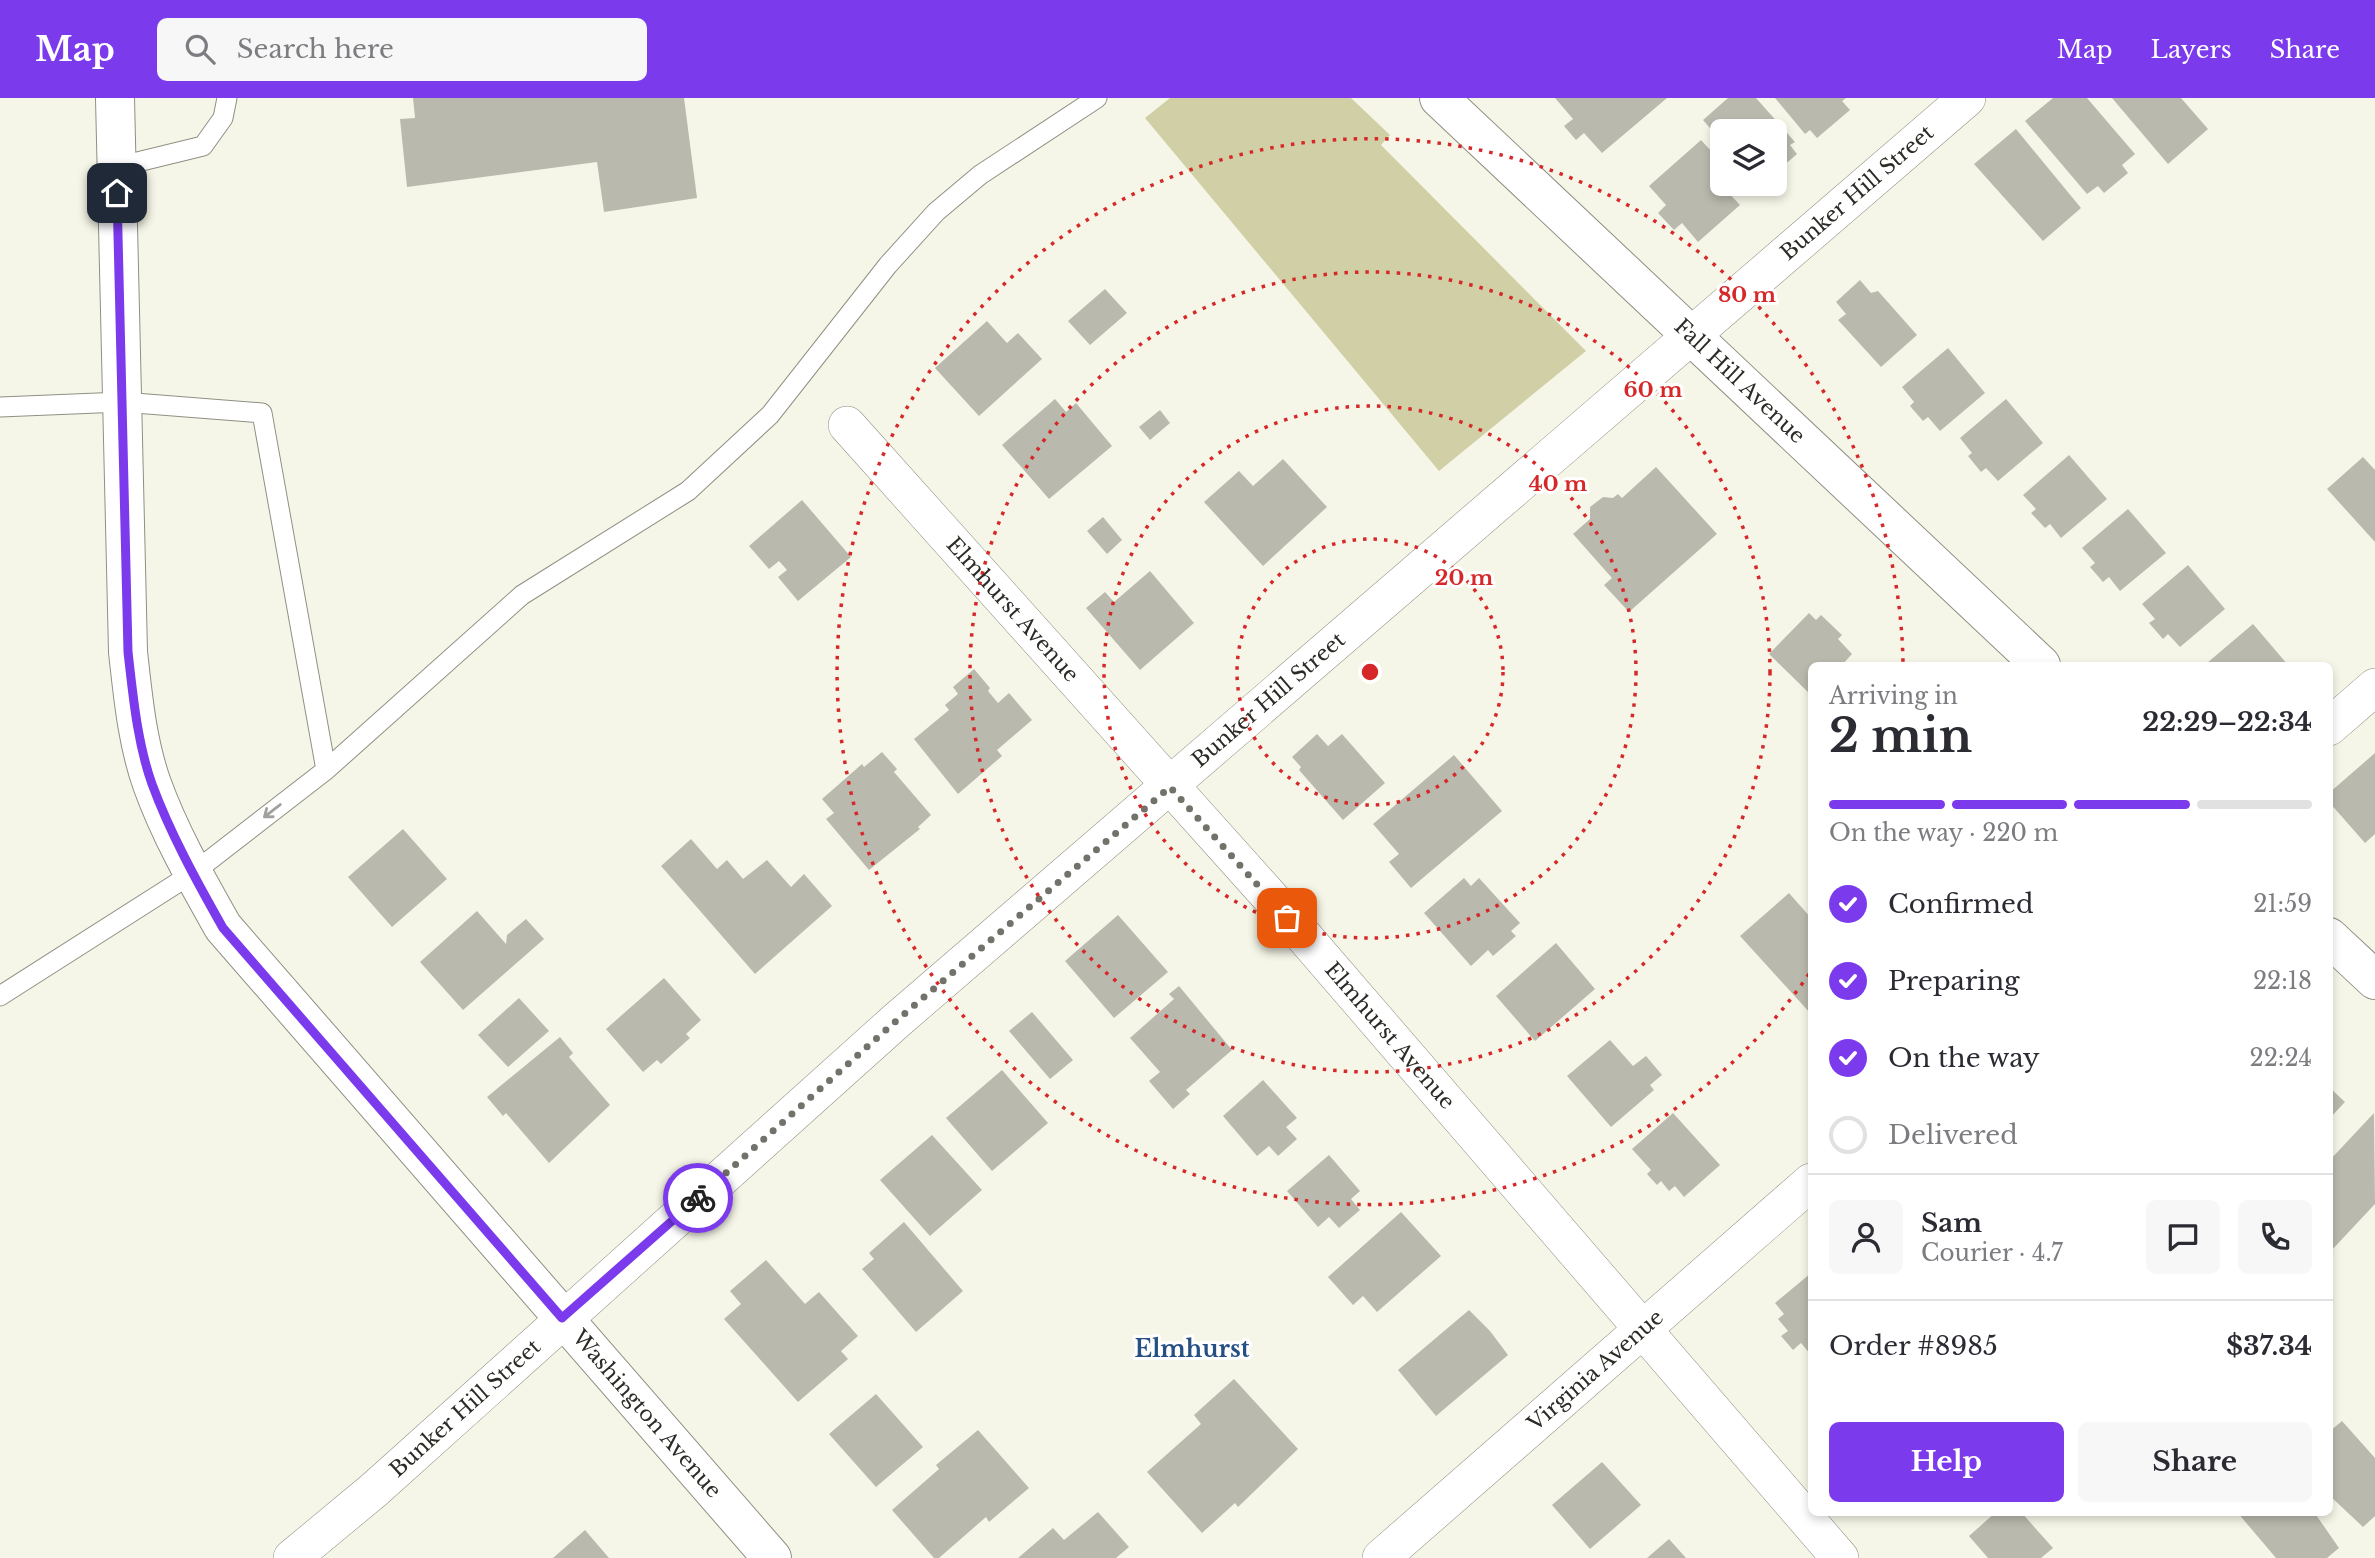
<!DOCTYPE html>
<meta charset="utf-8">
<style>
body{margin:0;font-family:"Libre Baskerville",serif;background:#f7f7f7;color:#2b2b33;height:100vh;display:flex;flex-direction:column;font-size:26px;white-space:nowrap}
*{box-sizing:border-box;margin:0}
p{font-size:23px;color:#7c7c81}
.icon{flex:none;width:38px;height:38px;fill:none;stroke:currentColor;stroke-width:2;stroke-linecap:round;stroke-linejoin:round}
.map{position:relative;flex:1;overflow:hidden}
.panel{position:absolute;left:1808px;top:564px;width:525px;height:854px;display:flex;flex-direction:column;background:#fff;border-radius:10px;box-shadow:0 4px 10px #0003}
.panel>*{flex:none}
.fabs{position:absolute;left:1710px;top:21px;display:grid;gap:14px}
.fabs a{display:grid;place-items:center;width:77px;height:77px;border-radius:10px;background:#fff;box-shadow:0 4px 10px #0003;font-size:35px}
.pin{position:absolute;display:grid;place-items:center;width:60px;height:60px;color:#fff;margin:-30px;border-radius:14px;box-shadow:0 4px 10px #0006}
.courier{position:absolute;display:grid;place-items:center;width:70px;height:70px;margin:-35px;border:5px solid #7c3aed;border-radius:50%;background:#fff;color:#222;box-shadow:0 2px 9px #0007}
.summary em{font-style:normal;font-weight:700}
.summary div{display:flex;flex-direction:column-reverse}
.summary{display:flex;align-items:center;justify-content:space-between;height:119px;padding:0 21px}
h1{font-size:46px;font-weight:700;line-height:52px}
.bar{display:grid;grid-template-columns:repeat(4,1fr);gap:10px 7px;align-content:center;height:84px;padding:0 21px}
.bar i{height:9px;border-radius:5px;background:#e1e1e2}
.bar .on{background:#7c3aed}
.bar p{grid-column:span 4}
.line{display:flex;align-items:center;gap:18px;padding:0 21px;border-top:2px solid #e1e1e2}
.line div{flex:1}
.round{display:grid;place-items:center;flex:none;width:74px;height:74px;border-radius:10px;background:#f7f7f7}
ol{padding:0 21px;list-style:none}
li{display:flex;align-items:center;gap:21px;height:77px}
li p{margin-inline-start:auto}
li .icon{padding:7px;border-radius:50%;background:#7c3aed;color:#fff;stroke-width:4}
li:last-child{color:#7c7c81}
li i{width:38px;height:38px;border:4px solid #e1e1e2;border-radius:50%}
.cta{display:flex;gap:14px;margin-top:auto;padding:14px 21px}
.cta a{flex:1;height:80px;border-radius:10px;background:#7c3aed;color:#fff;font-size:28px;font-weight:700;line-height:80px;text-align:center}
.cta a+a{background:#f7f7f7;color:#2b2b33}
header{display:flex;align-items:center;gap:42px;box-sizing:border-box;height:98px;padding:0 35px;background:#7c3aed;color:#fff}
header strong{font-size:33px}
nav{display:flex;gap:38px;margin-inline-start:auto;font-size:24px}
.search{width:490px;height:63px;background:#f7f7f7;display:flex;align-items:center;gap:18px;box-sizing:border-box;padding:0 24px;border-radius:10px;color:#7c7c81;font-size:26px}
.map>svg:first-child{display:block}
.green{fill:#d1cfa5}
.building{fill:#bab9ad}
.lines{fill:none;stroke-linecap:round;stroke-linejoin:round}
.lane-casing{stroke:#8f8f83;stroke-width:21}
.street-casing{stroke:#8f8f83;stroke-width:38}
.secondary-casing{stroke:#8f8f83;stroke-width:40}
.lane{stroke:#fff;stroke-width:19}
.street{stroke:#fff;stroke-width:37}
.secondary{stroke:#fff;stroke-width:38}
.oneway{stroke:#a0a09d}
.done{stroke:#73726a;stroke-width:7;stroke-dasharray:0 12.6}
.route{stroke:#7c3aed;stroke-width:9}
.ring{fill:none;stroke:#d62828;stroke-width:3.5;stroke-dasharray:3.5 7}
.labels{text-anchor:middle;stroke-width:6;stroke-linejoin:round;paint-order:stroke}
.street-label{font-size:21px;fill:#2c2b26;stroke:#fff}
.neighbourhood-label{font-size:23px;font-weight:bold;fill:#265084;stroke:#fff}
.centre{fill:#d62828;stroke:#fff;stroke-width:3.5}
.ring-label{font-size:21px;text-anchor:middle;font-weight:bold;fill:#d62828;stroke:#fff;stroke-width:6;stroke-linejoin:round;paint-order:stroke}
</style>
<header>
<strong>Map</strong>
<div class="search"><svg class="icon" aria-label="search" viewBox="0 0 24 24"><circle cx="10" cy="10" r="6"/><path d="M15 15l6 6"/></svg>Search here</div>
<nav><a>Map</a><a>Layers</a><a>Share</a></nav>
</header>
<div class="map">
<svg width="2375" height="1460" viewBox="0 0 2375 1460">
<rect width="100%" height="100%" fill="#f6f6e8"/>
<!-- green -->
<path class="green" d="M 1170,0 L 1351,0 L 1390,37 L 1381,47 L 1586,253 L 1439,373 L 1145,20 Z"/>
<!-- building -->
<path class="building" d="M 413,0 L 684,0 L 697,100 L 604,114 L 597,64 L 407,89 L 400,21 L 415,20 Z
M 1555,0 L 1667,0 L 1602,55 L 1584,35 L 1576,42 L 1564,28 L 1573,21 Z
M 1728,0 L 1756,0 L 1795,44 L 1790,47 L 1797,56 L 1774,76 L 1774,33 L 1722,33 L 1722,44 L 1703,22 Z
M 1775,0 L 1846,0 L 1842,3 L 1850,12 L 1817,40 L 1810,32 L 1805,36 Z
M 2053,0 L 2087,0 L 2135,56 L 2122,67 L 2128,75 L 2104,95 L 2098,88 L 2087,96 L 2025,23 Z
M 2112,0 L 2181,0 L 2208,31 L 2168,66 Z
M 2016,31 L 2081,110 L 2043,143 L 1974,66 Z
M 1701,42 L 1722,65 L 1722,88 L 1740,107 L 1698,144 L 1682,125 L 1674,132 L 1658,115 L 1666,107 L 1649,88 Z
M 1860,182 L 1871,195 L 1878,193 L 1917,237 L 1881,269 L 1838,222 L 1846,216 L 1836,204 Z
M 1105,191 L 1127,215 L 1090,247 L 1068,223 Z
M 987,223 L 1007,245 L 1018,235 L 1042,261 L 979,318 L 935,270 Z
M 1948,250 L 1985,295 L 1940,333 L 1928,319 L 1923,323 L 1910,308 L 1914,304 L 1902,289 Z
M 1055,301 L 1066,314 L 1076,305 L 1112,348 L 1049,401 L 1002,347 Z
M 2006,301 L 2043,345 L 1998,383 L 1986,370 L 1981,374 L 1968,358 L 1972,355 L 1960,340 Z
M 1160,312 L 1170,325 L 1150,342 L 1139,329 Z
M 2069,357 L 2107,401 L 2061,440 L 2050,426 L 2045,430 L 2031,415 L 2036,411 L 2023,397 Z
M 2363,359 L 2375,372 L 2375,444 L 2327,391 Z
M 1283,361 L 1327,409 L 1263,468 L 1204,404 L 1239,373 L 1253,388 Z
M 1656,369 L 1717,436 L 1629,514 L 1604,487 L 1612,480 L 1573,436 L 1590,421 L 1590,409 L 1603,399 L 1613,400 L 1618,396 L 1622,400 Z
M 802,402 L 851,459 L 798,503 L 778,479 L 787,472 L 779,463 L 769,471 L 749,448 Z
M 2128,411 L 2166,455 L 2120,493 L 2109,479 L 2103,484 L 2090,469 L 2095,465 L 2082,450 Z
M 1103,419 L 1122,442 L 1107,456 L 1087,433 Z
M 2188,467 L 2225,511 L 2180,549 L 2168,536 L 2163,541 L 2149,525 L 2155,521 L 2142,506 Z
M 1150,473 L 1194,525 L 1140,572 L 1086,510 L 1105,494 L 1114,504 Z
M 1809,515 L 1816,522 L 1821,517 L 1842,537 L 1838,541 L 1852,556 L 1842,567 L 1811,567 L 1811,597 L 1769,556 Z
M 2253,526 L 2288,567 L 2209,567 L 2207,565 Z
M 974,571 L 990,590 L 988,593 L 998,605 L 1009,595 L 1032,622 L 997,652 L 1002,658 L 958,696 L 914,641 L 949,612 L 945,607 L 958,596 L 953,589 Z
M 1317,636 L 1328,648 L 1342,636 L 1385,685 L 1343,722 L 1299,672 L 1301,669 L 1292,659 Z
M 882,654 L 897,671 L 894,674 L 931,717 L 918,729 L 920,731 L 869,772 L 826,721 L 834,715 L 822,701 L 862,666 L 864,669 Z
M 2375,655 L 2375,736 L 2365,745 L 2329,704 L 2329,695 Z
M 1454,657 L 1502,713 L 1411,790 L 1389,764 L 1399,756 L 1373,726 Z
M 403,731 L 447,781 L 392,829 L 348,779 Z
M 691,741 L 717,771 L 727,762 L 743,781 L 767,762 L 791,789 L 804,776 L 832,808 L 755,876 L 661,768 Z
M 1464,780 L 1471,788 L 1479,780 L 1520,825 L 1511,833 L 1516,838 L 1493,858 L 1488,852 L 1471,868 L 1424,815 Z
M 1789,795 L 1811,820 L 1811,916 L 1740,838 Z
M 477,813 L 506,846 L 507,837 L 526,821 L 544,841 L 463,912 L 420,864 Z
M 1118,817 L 1168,874 L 1114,920 L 1065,863 Z
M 1556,845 L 1595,891 L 1535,943 L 1496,898 Z
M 664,880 L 701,922 L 686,936 L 690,940 L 661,966 L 657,962 L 643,974 L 606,931 Z
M 1179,888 L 1232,952 L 1186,992 L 1190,996 L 1173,1011 L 1149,983 L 1160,974 L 1130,940 L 1174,901 L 1169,896 Z
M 519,900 L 549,933 L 508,969 L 478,937 Z
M 1032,914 L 1073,962 L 1050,981 L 1009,933 Z
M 560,939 L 573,955 L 569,959 L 610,1007 L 549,1065 L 506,1015 L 503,1018 L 487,999 Z
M 1610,942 L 1633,968 L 1646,958 L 1662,977 L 1650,987 L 1654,992 L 1611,1029 L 1567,978 Z
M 1002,972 L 1048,1025 L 992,1073 L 946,1020 Z
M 1263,982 L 1297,1020 L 1286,1029 L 1297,1041 L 1278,1058 L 1269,1048 L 1257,1058 L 1223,1018 Z
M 2329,989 L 2345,1004 L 2329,1021 Z
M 1673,1015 L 1720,1067 L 1684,1099 L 1675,1088 L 1669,1093 L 1661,1083 L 1657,1087 L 1647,1076 L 1651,1072 L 1632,1051 Z
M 2374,1015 L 2375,1106 L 2329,1155 L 2329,1063 Z
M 932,1037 L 982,1092 L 930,1138 L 880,1082 Z
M 1329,1057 L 1360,1093 L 1351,1101 L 1360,1112 L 1339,1130 L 1329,1119 L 1318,1129 L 1287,1093 Z
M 1401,1114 L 1441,1158 L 1377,1214 L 1363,1198 L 1353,1207 L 1328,1179 Z
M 904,1124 L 963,1193 L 916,1234 L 862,1171 L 874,1161 L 869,1155 Z
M 766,1162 L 805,1206 L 819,1194 L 858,1238 L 841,1253 L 848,1261 L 798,1304 L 724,1221 L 741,1206 L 730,1193 Z
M 1811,1175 L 1811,1257 L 1801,1245 L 1793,1252 L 1781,1238 L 1788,1233 L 1778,1221 L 1784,1216 L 1775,1205 Z
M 1469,1212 L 1490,1233 L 1508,1257 L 1436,1318 L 1398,1272 Z
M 1234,1281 L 1298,1351 L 1238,1409 L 1235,1405 L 1202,1435 L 1147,1374 L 1201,1326 L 1194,1317 Z
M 876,1296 L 923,1349 L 876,1389 L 829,1336 Z
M 2342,1323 L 2375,1360 L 2375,1418 L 2363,1429 L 2329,1397 L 2329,1334 Z
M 978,1332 L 1029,1390 L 989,1424 L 986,1419 L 939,1460 L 934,1460 L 892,1412 L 939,1371 L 936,1367 Z
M 1602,1364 L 1641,1407 L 1590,1451 L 1552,1407 Z
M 1098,1414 L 1129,1449 L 1116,1460 L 1018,1460 L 1053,1430 L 1064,1442 Z
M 1996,1414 L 2021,1414 L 2053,1450 L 2041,1460 L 1988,1460 L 1969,1438 Z
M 2237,1414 L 2314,1414 L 2339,1450 L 2327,1460 L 2276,1460 Z
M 585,1432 L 609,1460 L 553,1460 Z
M 1669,1441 L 1686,1460 L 1647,1460 Z"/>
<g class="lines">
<!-- lane casing -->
<g class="lane-casing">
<path id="lane" d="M 117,69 L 203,48 L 223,20 L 227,0
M 0,309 L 122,304 L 262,315 L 326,672 L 522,497 L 688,393 L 770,317 L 888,167 L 936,114 L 980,77 L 1097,0
M 0,898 L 193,775 L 326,672"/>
</g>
<!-- street casing -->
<g class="street-casing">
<g id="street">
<path id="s1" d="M 847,327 L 1270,799 L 1840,1460"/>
<path d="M 2329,629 L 2375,589"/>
<path id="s2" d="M 292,1460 L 374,1392 L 896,923 L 1967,0"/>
<path id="s3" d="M 1381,1460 L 1811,1084"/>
</g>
</g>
<!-- secondary casing -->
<g class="secondary-casing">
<g id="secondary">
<path id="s4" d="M 115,0 L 128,554 C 133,598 137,644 152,686 C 170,736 197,783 223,829 L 772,1460"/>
<path id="s5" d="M 1439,0 L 2041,567"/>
<path d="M 2329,839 L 2375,882"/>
</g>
</g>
<!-- lane -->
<use href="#lane" class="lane"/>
<!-- street -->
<use href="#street" class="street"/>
<!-- secondary -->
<use href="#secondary" class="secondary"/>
</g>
<!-- one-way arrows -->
<defs><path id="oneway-shaft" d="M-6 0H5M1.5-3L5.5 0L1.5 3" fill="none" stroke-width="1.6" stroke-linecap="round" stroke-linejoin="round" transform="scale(1.75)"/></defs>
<use class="oneway" href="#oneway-shaft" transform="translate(272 713) rotate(142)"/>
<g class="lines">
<!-- done -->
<path class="done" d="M 698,1100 L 896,923 L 1170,689 L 1287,820"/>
<!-- route -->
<path class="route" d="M 117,95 L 128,554 C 133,597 137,644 152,686 C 170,735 197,784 223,830 L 562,1220 L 698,1100"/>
</g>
<!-- distance rings -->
<g class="ring">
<circle cx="1370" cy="574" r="133"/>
<circle cx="1370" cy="574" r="266"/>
<circle cx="1370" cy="574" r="400"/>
<path d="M1809 876A533 533 0 1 1 1903 565"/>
</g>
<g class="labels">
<!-- street labels -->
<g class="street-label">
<text dy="7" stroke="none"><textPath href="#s2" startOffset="2077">Bunker Hill Street</textPath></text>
<text dy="7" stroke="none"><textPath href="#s5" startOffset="413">Fall Hill Avenue</textPath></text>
<text dy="7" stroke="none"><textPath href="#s1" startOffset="248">Elmhurst Avenue</textPath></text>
<text dy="7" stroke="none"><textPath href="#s2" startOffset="1300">Bunker Hill Street</textPath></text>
<text dy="7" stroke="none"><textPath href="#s1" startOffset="817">Elmhurst Avenue</textPath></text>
<text dy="7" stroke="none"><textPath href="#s3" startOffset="285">Virginia Avenue</textPath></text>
<text dy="7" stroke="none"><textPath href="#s2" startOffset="229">Bunker Hill Street</textPath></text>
<text dy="7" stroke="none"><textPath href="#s4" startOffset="1494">Washington Avenue</textPath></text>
</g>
<!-- neighbourhood labels -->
<g class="neighbourhood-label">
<text x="1192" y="1259">Elmhurst</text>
</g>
</g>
<circle cx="1370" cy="574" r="10" class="centre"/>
<g class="ring-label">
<text x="1747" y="204">80 m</text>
<text x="1653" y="299">60 m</text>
<text x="1558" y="393">40 m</text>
<text x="1464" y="487">20 m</text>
</g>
</svg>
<div class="fabs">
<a><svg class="icon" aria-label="layers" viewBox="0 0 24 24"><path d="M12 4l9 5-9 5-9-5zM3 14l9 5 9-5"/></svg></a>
</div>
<div class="pin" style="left:1287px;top:820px;background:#ea580c"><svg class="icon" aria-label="bag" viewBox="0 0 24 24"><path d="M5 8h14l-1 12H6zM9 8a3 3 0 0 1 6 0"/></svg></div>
<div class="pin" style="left:117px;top:95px;background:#1f2937"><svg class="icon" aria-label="home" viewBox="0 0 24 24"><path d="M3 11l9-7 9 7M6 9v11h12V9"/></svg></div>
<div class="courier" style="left:698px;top:1100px"><svg class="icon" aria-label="bike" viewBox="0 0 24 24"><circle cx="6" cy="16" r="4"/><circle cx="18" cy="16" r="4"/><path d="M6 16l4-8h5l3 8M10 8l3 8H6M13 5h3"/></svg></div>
<section class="panel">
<div class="summary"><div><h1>2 min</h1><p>Arriving in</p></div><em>22:29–22:34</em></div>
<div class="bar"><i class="on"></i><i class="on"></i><i class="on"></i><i></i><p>On the way · 220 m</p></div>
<ol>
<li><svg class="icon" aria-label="check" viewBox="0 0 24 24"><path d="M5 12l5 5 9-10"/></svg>Confirmed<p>21:59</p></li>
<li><svg class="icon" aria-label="check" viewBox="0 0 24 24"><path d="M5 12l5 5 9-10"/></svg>Preparing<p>22:18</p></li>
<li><svg class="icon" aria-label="check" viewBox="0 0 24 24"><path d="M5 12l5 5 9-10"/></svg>On the way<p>22:24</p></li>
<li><i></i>Delivered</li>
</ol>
<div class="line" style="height:126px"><a class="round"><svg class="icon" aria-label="person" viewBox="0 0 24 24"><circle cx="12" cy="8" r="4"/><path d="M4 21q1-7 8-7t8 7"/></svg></a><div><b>Sam</b><p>Courier · 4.7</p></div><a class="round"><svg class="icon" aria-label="chat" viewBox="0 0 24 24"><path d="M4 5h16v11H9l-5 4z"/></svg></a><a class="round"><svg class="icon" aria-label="phone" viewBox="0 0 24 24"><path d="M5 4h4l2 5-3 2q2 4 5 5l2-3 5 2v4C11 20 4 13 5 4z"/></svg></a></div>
<div class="line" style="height:91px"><div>Order #8985</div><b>$37.34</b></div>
<div class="cta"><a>Help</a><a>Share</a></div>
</section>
</div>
